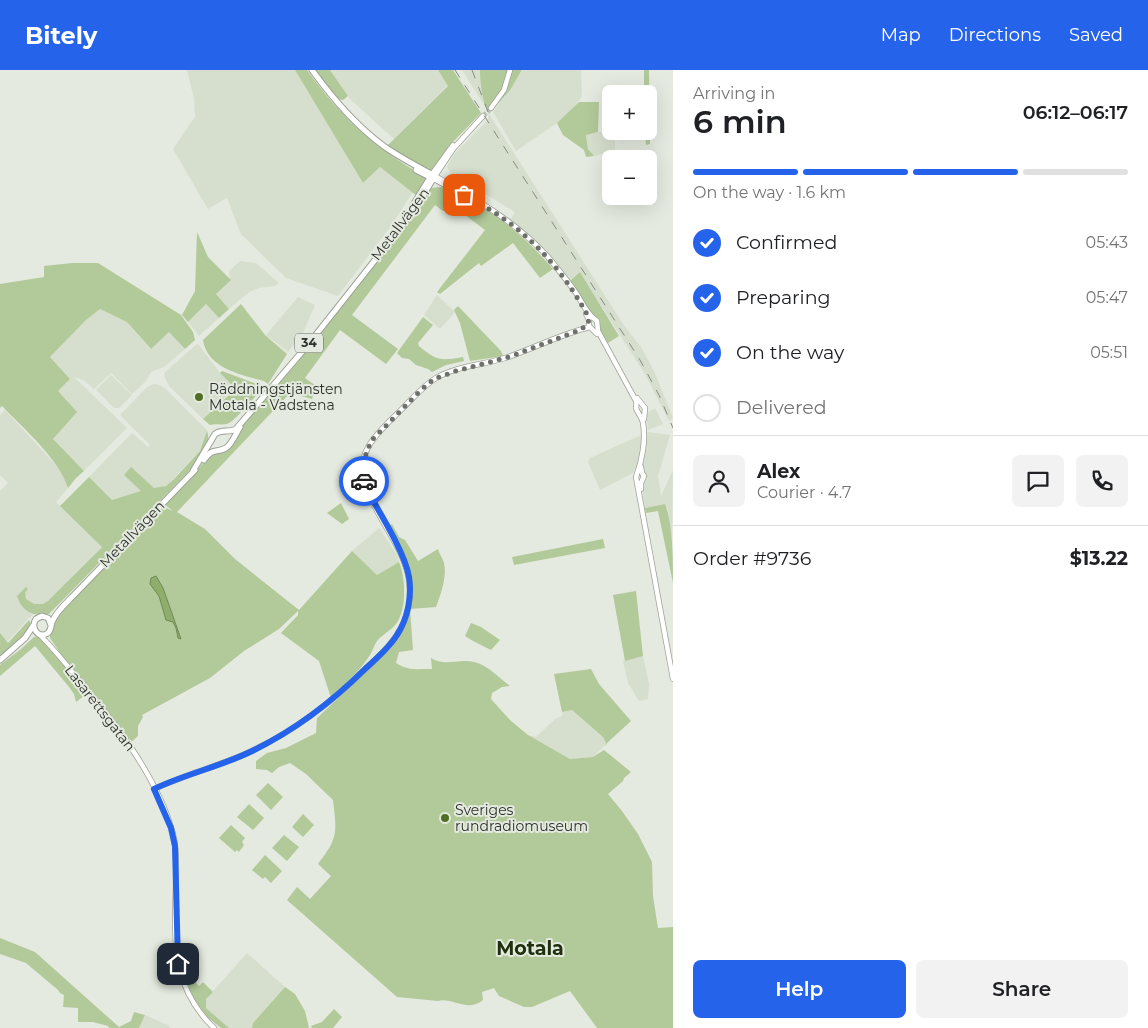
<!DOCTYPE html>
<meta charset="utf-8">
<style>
body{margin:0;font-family:Montserrat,sans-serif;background:#f2f2f2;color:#202124;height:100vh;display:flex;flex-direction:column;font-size:19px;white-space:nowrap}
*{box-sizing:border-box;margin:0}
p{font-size:16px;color:#757577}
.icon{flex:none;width:28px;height:28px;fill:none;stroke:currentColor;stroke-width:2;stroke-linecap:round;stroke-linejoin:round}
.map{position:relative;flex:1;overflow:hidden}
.side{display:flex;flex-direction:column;background:#fff;width:475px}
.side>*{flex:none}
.controls{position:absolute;left:602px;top:15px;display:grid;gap:10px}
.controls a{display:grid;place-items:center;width:55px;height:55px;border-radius:8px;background:#fff;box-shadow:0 5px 20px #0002;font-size:25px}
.pin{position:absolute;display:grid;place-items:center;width:42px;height:42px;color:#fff;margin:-21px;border-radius:10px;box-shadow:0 2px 8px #0006}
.courier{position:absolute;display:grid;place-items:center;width:50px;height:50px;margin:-25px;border:4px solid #2563eb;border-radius:50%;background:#fff;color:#222;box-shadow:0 1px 6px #0007}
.overview em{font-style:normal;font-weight:600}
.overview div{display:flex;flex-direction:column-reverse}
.overview{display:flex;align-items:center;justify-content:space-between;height:85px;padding:0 20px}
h1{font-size:32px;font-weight:600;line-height:38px}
.bar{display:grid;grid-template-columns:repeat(4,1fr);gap:8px 5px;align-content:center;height:60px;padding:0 20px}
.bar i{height:6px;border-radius:4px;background:#e0e0e0}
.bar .current{background:#2563eb}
.bar p{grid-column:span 4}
.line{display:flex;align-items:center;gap:12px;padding:0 20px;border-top:1px solid #e0e0e0}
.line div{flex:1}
.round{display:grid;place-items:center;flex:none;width:52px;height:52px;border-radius:8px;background:#f2f2f2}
ol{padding:0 20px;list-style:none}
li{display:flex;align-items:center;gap:15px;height:55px}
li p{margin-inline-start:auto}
li .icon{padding:5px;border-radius:50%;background:#2563eb;color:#fff;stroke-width:4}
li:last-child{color:#757577}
li i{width:28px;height:28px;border:2px solid #e0e0e0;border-radius:50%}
.cta{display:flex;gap:10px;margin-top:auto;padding:10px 20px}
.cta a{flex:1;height:58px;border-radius:8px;background:#2563eb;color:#fff;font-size:20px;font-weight:600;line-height:58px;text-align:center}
.cta a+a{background:#f2f2f2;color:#202124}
header{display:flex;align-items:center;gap:30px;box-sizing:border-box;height:70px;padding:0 25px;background:#2563eb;color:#fff}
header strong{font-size:24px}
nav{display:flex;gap:28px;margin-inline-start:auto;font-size:18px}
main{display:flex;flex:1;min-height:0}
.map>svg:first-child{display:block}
.built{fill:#d6dfcd}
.green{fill:#b2c999}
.water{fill:#8fae6b;stroke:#728858}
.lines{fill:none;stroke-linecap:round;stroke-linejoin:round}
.secondary-tunnel{stroke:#c0c5bb;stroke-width:4.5;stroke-dasharray:4.5 2;stroke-linecap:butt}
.secondary-casing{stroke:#9da298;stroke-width:6}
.primary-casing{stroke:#9da298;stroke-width:7}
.secondary{stroke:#fff;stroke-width:4.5}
.primary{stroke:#fff;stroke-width:5}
.rail{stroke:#868a82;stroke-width:1;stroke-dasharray:9 9;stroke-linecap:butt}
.done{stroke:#6e716b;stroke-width:5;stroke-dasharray:0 9}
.route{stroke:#2563eb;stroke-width:6}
.poi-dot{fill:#506f24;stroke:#e4eadf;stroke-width:2}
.labels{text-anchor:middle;stroke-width:4;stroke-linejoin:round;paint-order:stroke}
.shield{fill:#e4eadf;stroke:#656862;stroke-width:1}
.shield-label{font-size:12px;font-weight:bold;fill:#2e302c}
.street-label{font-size:14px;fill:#2e302c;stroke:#e4eadf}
.poi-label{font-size:14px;fill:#2e302c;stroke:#e4eadf;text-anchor:start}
.district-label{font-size:19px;font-weight:bold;fill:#21300c;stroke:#e4eadf}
</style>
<header>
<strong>Bitely</strong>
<nav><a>Map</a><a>Directions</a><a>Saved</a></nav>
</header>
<main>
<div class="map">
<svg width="673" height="958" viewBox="0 0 673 958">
<rect width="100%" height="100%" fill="#e4eadf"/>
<!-- built -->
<path class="built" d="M 187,0 L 295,0 L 363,113 L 380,97 L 413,122 L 391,156 L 338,226 L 286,208 L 241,164 L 227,128 L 208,139 L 173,79 L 195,47 L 194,29 Z
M 330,0 L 438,0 L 448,15 L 394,69 L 350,29 Z
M 462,0 L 480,0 L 480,14 L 486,38 Z
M 523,0 L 581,0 L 582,22 L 581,28 L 571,40 L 557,53 L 516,81 L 493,42 Z
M 489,44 L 625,257 L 641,277 L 654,301 L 673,348 L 669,351 L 645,304 L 580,203 L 570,211 L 533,170 L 510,150 L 515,142 L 487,125 L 478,123 L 453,107 L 447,97 L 455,83 L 487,51 Z
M 598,62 L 615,62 L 615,80 L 594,86 L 588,79 L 586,65 Z
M 240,191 L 256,193 L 279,213 L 275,216 L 259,218 L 249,222 L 229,239 L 216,224 L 230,210 L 229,201 Z
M 437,225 L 455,242 L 440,259 L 424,245 Z
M 298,227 L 315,235 L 303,263 L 288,282 L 266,265 Z
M 206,234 L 219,248 L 199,266 L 188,252 Z
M 100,239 L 127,252 L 150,279 L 169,262 L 185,279 L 164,297 L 151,302 L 146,311 L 132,324 L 111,303 L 94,319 L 83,310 L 74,307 L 127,358 L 84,401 L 53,369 L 58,321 L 70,309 L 50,287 L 86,250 Z
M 197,274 L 199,275 L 220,303 L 232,315 L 229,324 L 203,349 L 169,316 L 164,306 L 165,302 Z
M 111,305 L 132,325 L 119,338 L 114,338 L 96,320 Z
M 154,314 L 160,315 L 166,319 L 206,359 L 207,361 L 204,372 L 200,381 L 166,416 L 112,430 L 89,407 L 132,363 L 148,377 L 150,375 L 120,345 L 147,317 Z
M 655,338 L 663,354 L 648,360 L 646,344 Z
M 5,340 L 55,394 L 65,408 L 68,418 L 56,432 L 102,476 L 54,526 L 28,549 L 10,569 L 0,576 L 0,421 L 8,413 L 0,405 L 0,345 Z
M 648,362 L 670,365 L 658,406 L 661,426 L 673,400 L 672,467 L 668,440 L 665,434 L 645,438 L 642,414 L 646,410 L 646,404 L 643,400 L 638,397 L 635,398 L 633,403 L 600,420 L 588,392 L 590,388 Z
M 379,458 L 397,485 L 399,492 L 377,505 L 352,481 Z
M 643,586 L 649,614 L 648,629 L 639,631 L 628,613 L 623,591 Z
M 572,640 L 603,667 L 607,675 L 603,677 L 593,687 L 570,689 L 528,665 L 536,667 L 555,649 L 562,646 L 563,642 Z
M 247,883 L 285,917 L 253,953 L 252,958 L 229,958 L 206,938 L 206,929 Z
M 145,945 L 170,956 L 169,958 L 139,958 Z"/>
<!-- green -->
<path class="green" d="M 295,0 L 307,0 C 339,45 376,79 424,106 L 426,111 L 417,126 L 380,97 L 363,113 Z
M 314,0 L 330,0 L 348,26 L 343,30 L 338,29 Z
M 438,0 L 453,0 L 481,43 L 449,76 L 433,100 L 430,101 L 387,76 L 448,16 Z
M 480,0 L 522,0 L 510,20 L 489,44 C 482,31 480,15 480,0 Z
M 644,0 L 649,0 L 650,74 L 646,75 L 645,61 L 649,61 L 649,24 L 644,24 Z
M 579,32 L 599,32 L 598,62 L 586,65 L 588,79 L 594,86 L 586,87 L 584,80 L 563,65 L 557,53 Z
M 442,117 C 490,138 519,160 553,199 L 540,208 L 513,173 L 481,196 L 479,193 L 440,224 L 437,222 L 485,160 L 453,136 L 448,141 L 443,141 L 435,135 L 352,245 L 398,279 L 386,294 L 340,260 L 305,308 L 316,316 L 312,329 L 290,323 L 177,442 L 205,459 L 235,489 L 299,540 L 352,481 L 377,505 L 399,492 C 406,508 407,542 395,555 C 390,561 382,565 377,571 C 374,575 373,580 370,585 C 360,601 345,614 331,628 L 319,591 L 281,563 L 298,545 L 298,541 L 279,559 L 244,581 L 210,608 L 142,645 L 143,647 L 138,656 L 138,666 L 129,674 L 89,622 L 76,632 L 74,624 L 69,617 L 35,576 L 0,606 L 0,595 L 21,579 L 34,567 L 39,567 L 71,599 L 50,568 L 50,563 L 60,541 L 162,436 L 173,441 L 164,434 L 198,399 L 210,384 L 223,381 L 247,349 L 295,295 L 410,151 L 430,118 Z
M 197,162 L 208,187 L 231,210 L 216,224 L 229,239 L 219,248 L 206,234 L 188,252 L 182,245 L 195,221 Z
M 72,193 L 98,193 L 181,245 L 193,262 L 195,270 L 185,279 L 169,262 L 151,279 L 127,252 L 100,239 L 86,250 L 50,287 L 70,309 L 58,321 L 77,342 L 53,369 L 84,401 L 76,408 L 68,418 C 59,389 24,359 2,336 L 0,338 L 0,214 L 44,207 L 44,196 Z
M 580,202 L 619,266 L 608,273 L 570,211 Z
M 241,234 L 265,265 L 287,284 L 268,314 L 264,311 C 241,305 207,298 203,270 Z
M 458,236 L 501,281 L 503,286 L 470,291 L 460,253 L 454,240 Z
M 423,247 L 433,255 L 418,273 L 419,276 C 437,291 440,291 463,287 L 464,291 L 446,295 L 432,302 L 428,299 L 416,295 L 409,289 L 402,288 L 397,283 Z
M 222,301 L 265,317 C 255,325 238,348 229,353 C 223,356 216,353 210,355 L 203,349 L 229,325 L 227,320 L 232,315 L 220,303 Z
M 207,361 C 212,373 199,387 193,397 L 49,544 C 34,547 22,542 17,526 L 26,517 L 28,519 L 25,522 L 26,529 L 34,534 L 43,534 L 48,531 L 102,477 L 60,436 L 89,407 L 112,430 L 141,421 L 124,405 L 131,397 L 154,418 L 166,416 L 174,409 L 200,381 Z
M 341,433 L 349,449 L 342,454 L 327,443 Z
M 665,434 C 673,454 673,490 673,513 L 658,441 L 646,443 L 645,438 Z
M 392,454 L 399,467 L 405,470 L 418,491 L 438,479 C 439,484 443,488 444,493 C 447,507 441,524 436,537 L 410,539 L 413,580 L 399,582 L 396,593 C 408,601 418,599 432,599 L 431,588 C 444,597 460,588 474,592 C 488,595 499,608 510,616 L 502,617 L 492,623 L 491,629 L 511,651 L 528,665 L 570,689 L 593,687 L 604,680 L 631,702 L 624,708 L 623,711 L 608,724 L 622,741 L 638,764 L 652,792 L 653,826 L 658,858 L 673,857 L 673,958 L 597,958 L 570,921 L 532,937 L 524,937 L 499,926 L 494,918 L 482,922 L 483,930 C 467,943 452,927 438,931 L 397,927 L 287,830 L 297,817 L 310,829 L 331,806 L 318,794 C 338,768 337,763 333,730 L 306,704 L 290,693 L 279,697 L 272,703 L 267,700 L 256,699 L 256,691 L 267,683 L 286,678 L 316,663 L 317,648 L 391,578 C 423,535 415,499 389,456 Z
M 603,469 L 605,478 L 514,495 L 512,487 Z
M 636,521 L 643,586 L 625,591 L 613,525 Z
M 29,550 L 31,554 L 26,565 L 0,588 L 0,563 L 8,573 Z
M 471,553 L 481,557 L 500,570 L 491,580 L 473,571 L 465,566 Z
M 591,599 L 599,614 L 631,651 L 607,673 L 607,675 L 603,667 L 572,640 L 562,642 L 554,604 Z
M 268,713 L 283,727 L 271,740 L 256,725 Z
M 249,734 L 264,748 L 253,760 L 237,747 Z
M 303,744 L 314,755 L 303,767 L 292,757 Z
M 231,755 L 245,768 L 242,772 L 244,775 L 239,782 L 237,780 L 235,782 L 219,768 Z
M 284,765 L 299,777 L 287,791 L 272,778 Z
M 265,785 L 282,801 L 271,813 L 265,807 L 263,809 L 252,800 Z
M 0,868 L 35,882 L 119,957 L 131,951 L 134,942 L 145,945 L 139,958 L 109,958 L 108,956 L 93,952 L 78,952 L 78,938 L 63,937 L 64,925 L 60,923 L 58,920 L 26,893 L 0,884 Z
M 184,900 L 199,916 L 203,912 L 213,922 L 206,929 L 206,938 L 229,958 L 221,958 L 206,946 L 196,934 L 185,914 Z
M 285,917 L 295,924 L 305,941 L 309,958 L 252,958 L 253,953 Z
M 334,939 L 342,947 L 333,958 L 312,958 L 311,956 L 322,952 Z"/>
<!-- water -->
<path class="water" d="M 156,506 L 163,518 L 181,569 L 178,568 L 176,558 L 173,552 L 166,550 L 159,526 L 150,514 L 151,508 Z"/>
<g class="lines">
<!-- secondary-tunnel -->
<path class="secondary-tunnel" d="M 483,46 L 491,38"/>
<!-- secondary casing -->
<g class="secondary-casing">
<path id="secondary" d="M 491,38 L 504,20 L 510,0
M 483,46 L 453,79 L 435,106 C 476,129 516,152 548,187 C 557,198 566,209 574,220 C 582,231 586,244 597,251 L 598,261 L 636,331 C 637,333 636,336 636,338 C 637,342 642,347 643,353 C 646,370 642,391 636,407 L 673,609
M 432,104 L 453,75
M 434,109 L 460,123
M 586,244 L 589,250 L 589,256 L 597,264
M 637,328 L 645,338 L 644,349
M 641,419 L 641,413 L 644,406 L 642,403 L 641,397
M 39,564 C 54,579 66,594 79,610 C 116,654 158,708 173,764 C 177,779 176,794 176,810 C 175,867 169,915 214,958
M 154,719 C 183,706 214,697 243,685 C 288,665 328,636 363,601 C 379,586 395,572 404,552 C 426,496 382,463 365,415 C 353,381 381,360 402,339 C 413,328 423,316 436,308 C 456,296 483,295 505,288 C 533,279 561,264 590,257"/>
</g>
<!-- primary casing -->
<g class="primary-casing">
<path id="primary" d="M 416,100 L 434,109
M 413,135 L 431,106
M 204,390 C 214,376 216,384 226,378 C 232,374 236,363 240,357
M 193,401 L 215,364 C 222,359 229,363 236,359 L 307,276 L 394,166 L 414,140 L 435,106 C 418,97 401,88 385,77 C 356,56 333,29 312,0
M 51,555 L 48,548 L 42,546 L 36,549 C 30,557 38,570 48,563 C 51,560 51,556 52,552 C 56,542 65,534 72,527 L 195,400
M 0,590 L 25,568 L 33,556"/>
</g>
<!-- secondary -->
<use href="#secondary" class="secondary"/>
<!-- primary -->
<use href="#primary" class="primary"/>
<!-- rail -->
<path class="rail" d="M 455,0 L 640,290 L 659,325 L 673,358
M 472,0 L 488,42"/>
</g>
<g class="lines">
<!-- done -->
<path class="done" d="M 364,411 L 363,392 L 371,371 L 421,320 L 434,309 L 456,301 L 509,287 L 580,260 L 588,254 L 589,248 C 559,192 520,153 464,125"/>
<!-- route -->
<path class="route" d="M 178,894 L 175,776 L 171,758 L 154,719 C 185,704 219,697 250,682 C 294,661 332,632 366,598 C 377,588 389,578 397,565 C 408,548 412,526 409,507 C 405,483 380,443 368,422 L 364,411"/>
</g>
<!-- markers -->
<g class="poi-dot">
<circle cx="199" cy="327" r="5"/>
<circle cx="445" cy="748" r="5"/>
</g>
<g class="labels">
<!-- shield labels -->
<rect class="shield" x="295" y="263.5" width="28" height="19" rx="4"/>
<g class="shield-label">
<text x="309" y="277">34</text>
</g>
<!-- street labels -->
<g class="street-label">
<text transform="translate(400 154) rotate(-53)" y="5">Metallvägen</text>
<text transform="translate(132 464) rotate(-46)" y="5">Metallvägen</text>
<text transform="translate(100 638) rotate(52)" y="5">Lasarettsgatan</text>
</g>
<!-- poi labels -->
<g class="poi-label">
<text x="209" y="324">Räddningstjänsten<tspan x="209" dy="16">Motala - Vadstena</tspan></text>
<text x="455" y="745">Sveriges<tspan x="455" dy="16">rundradiomuseum</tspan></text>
</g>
<!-- district labels -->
<g class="district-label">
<text x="530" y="885">Motala</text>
</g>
</g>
</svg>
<div class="controls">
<a>+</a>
<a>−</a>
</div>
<div class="pin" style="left:464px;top:125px;background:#ea580c"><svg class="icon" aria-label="bag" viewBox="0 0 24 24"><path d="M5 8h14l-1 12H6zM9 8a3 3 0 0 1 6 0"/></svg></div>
<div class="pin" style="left:178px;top:894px;background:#1f2937"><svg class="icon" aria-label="home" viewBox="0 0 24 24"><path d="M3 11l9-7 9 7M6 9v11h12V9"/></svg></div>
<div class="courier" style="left:364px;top:411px"><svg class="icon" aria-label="car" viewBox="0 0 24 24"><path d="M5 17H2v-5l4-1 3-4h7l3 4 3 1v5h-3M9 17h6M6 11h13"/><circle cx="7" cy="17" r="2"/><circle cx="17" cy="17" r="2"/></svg></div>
</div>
<section class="side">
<div class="overview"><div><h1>6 min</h1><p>Arriving in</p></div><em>06:12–06:17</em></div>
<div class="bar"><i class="current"></i><i class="current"></i><i class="current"></i><i></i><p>On the way · 1.6 km</p></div>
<ol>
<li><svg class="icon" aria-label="check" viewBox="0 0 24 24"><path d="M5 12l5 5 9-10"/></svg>Confirmed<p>05:43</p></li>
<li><svg class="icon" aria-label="check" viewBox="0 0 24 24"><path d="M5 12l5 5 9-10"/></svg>Preparing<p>05:47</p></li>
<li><svg class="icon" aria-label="check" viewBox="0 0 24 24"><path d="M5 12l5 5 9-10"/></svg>On the way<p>05:51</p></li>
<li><i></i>Delivered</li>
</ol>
<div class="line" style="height:90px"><a class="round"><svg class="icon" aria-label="person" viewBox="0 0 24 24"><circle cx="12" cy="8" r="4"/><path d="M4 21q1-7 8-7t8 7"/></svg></a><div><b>Alex</b><p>Courier · 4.7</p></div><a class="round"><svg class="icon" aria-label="chat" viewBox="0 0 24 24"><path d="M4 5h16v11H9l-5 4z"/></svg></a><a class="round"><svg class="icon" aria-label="phone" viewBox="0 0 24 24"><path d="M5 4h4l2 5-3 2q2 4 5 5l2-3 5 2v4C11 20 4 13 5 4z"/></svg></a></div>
<div class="line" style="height:65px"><div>Order #9736</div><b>$13.22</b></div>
<div class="cta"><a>Help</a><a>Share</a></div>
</section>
</main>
